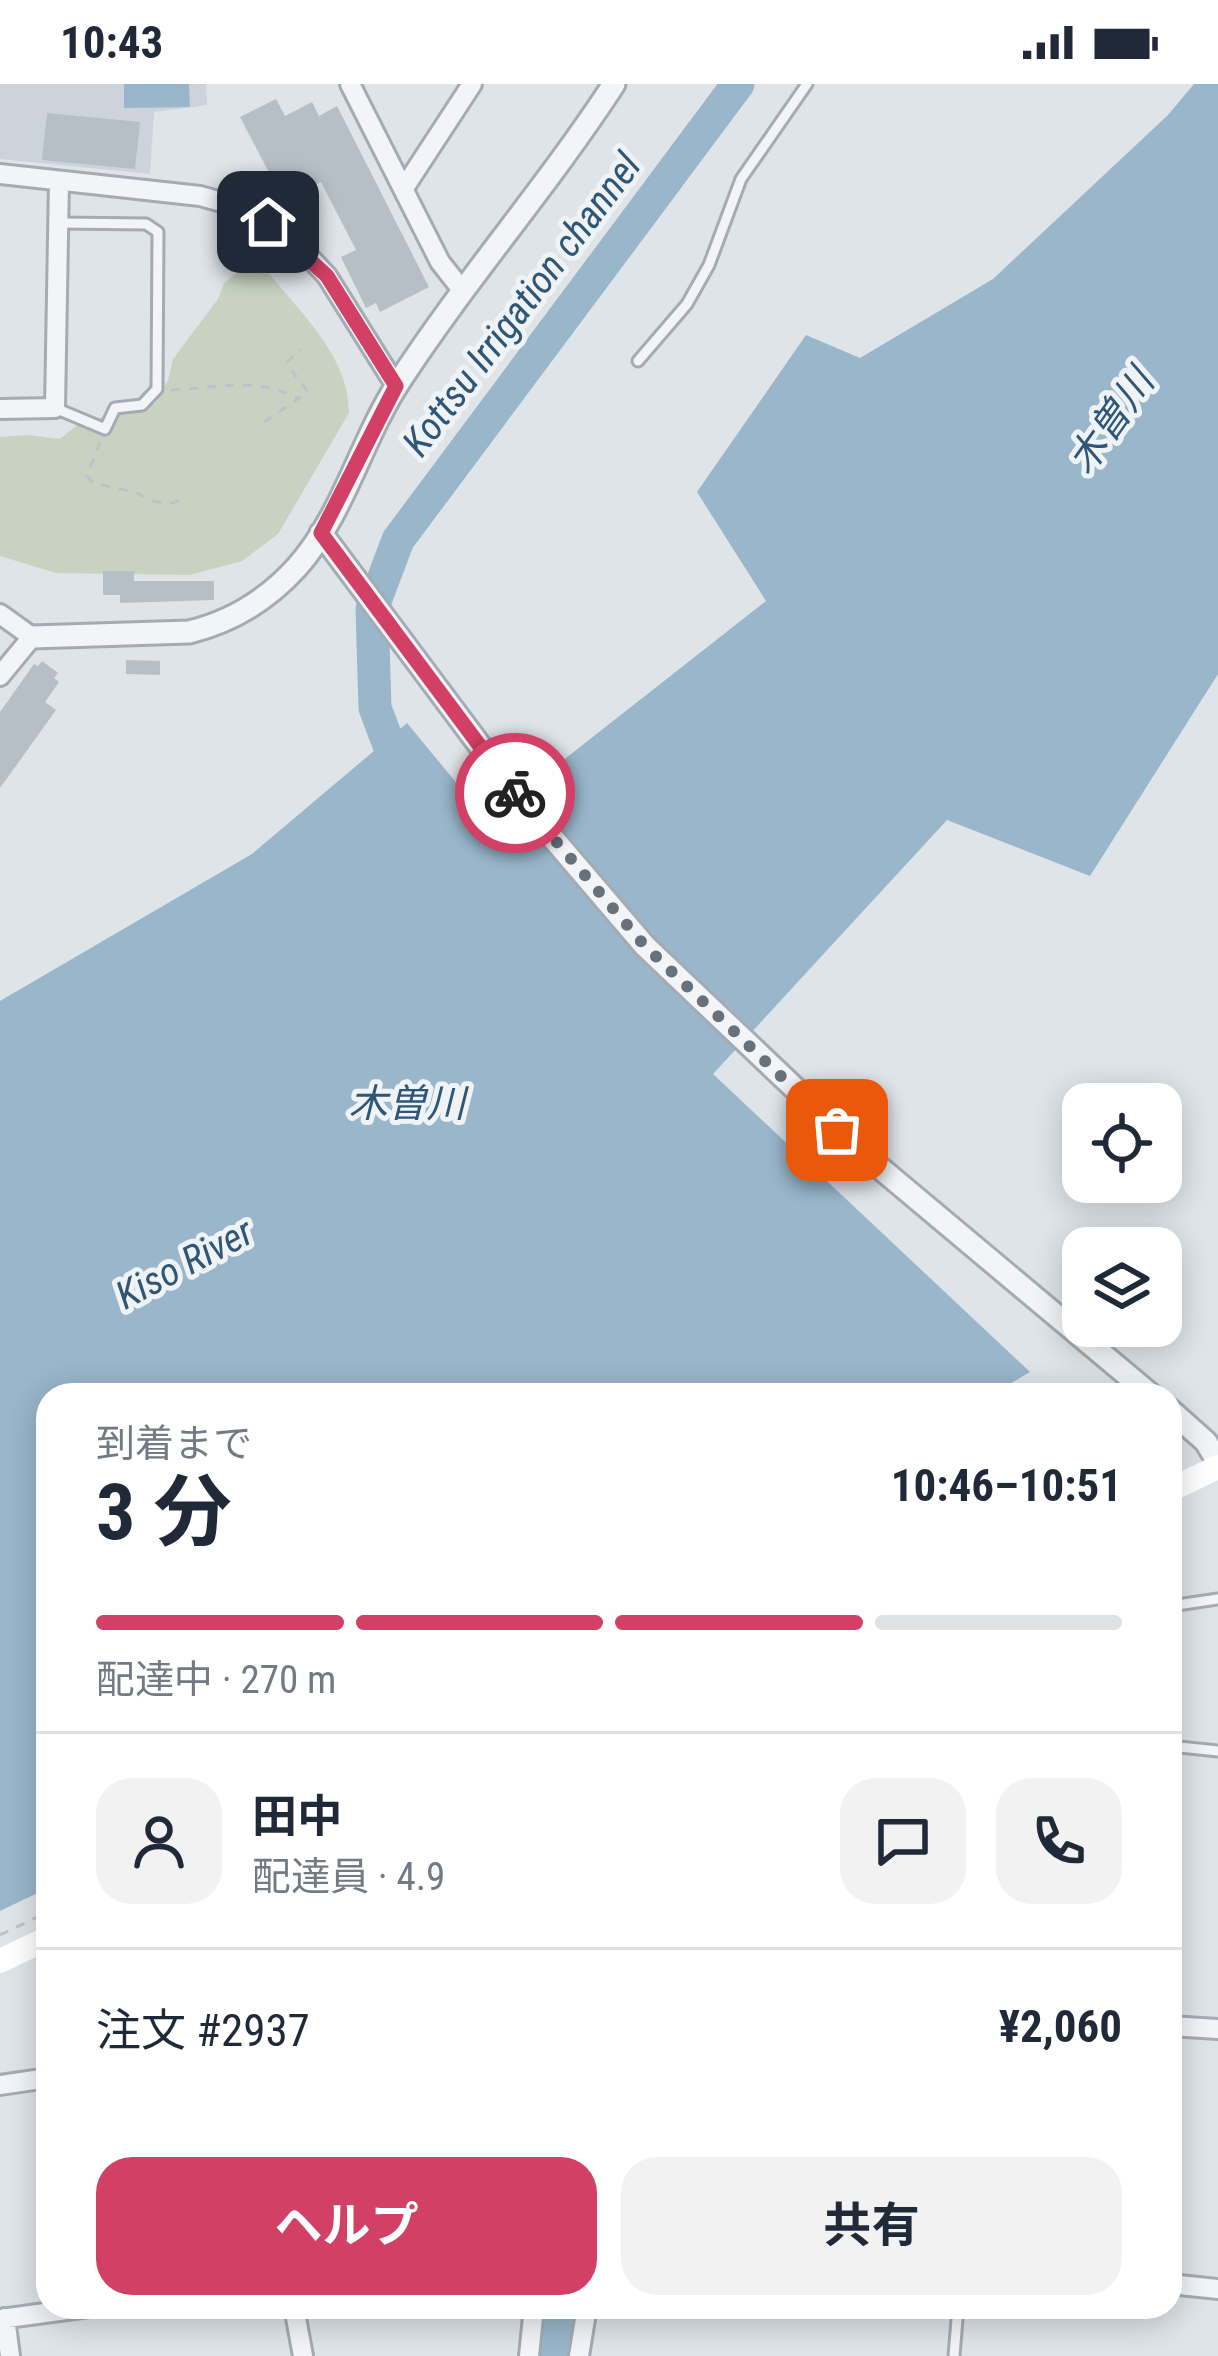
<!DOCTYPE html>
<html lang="ja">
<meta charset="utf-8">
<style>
body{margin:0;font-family:"Roboto Condensed","Noto Sans JP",sans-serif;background:#f2f2f3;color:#1f2937;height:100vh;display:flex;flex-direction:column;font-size:45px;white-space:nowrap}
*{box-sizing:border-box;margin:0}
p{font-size:39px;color:#747a83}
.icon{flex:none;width:66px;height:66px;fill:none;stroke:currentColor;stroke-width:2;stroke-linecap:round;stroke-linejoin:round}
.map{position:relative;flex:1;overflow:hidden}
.side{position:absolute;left:36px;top:1299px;width:1146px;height:936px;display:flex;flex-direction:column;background:#fff;border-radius:36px;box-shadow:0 6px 30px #0003}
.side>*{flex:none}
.tools{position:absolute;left:1062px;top:999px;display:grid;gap:24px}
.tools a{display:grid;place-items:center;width:120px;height:120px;border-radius:24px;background:#fff;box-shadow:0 6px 30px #0003;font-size:60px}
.pin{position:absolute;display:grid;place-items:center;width:102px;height:102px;color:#fff;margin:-51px;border-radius:24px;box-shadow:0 6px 18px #0006}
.courier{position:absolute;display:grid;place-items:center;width:120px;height:120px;margin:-60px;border:9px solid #d24065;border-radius:50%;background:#fff;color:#222;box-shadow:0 3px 15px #0007}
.head em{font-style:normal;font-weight:700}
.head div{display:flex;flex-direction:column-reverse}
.head{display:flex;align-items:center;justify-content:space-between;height:204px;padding:0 60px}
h1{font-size:78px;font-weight:700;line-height:90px}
.bar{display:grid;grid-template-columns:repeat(4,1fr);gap:18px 12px;align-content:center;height:144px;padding:0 60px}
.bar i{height:15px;border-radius:9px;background:#e0e1e3}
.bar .current{background:#d24065}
.bar p{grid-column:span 4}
.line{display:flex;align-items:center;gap:30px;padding:0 60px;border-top:3px solid #e0e1e3}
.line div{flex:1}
.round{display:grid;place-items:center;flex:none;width:126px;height:126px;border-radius:36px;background:#f2f2f3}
.primary-button{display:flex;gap:24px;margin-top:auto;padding:24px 60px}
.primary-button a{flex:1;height:138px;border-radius:36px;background:#d24065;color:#fff;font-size:48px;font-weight:700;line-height:138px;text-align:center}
.primary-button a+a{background:#f2f2f3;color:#1f2937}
.status{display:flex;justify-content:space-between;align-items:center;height:84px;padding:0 60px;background:#fff;direction:ltr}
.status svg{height:33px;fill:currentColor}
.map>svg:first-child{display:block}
.built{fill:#cdd3db}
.green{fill:#c7d3c0}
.water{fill:#99b6ca}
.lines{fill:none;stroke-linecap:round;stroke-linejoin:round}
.river{stroke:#99b6ca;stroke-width:33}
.building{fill:#b6bec6}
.service-casing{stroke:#a4abb3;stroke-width:15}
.minor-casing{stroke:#a4abb3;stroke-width:24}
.tertiary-casing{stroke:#a4abb3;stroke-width:27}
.path{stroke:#bdc2c8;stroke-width:3;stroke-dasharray:9 9;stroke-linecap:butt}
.service{stroke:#f2f4f7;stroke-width:9}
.minor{stroke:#f2f4f7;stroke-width:18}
.tertiary{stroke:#f2f4f7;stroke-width:21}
.secondary{stroke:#fff;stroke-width:24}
.done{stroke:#67717c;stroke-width:12;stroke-dasharray:0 21.6}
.route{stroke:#d24065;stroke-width:15}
.labels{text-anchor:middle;stroke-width:10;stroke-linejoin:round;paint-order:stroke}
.water-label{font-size:39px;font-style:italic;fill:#305676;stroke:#eff3f6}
</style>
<div class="status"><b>10:43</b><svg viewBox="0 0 49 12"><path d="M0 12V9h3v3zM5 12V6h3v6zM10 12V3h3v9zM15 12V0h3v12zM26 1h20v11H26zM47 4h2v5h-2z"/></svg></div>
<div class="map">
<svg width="1218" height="2272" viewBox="0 0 1218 2272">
<rect width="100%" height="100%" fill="#dfe4e9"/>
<!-- built -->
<path class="built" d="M 0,0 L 206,0 L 207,21 L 154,28 L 150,90 L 0,75 Z"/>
<!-- green -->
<path class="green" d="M 241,186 L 268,188 C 301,230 349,272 349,329 L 278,450 L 242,477 L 190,491 L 56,489 L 0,472 L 0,353 L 27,351 L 60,355 L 80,339 L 155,320 L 168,296 L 173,275 L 218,215 L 224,199 Z"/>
<!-- water -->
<path class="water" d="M 124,0 L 189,0 L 190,23 L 124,24 Z
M 1194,0 L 1218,0 L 1218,590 L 1090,792 L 947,736 L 713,990 L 1030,1288 L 991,1311 L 48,1311 L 48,1804 L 0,1827 L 0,917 L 252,770 L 407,639 L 487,736 L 766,517 L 697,408 L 806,251 L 860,274 L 993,195 L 1168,31 Z"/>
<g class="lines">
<!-- river -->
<path class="river" d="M 403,698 L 375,624 L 372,525 L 398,456 L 738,0
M 552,2272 L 558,2223"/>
</g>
<!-- building -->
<path class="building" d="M 276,15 L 285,32 L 312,18 L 319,32 L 337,22 L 429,203 L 380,228 L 376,219 L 366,224 L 341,173 L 356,166 L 321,98 L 289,115 L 281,99 L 276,102 L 240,33 Z
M 47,29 L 140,38 L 135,85 L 42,76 Z
M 103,487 L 134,487 L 134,497 L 214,497 L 214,516 L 120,519 L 120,511 L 103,511 Z
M 126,576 L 160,577 L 160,591 L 126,590 Z
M 42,577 L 58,589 L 54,594 L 59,598 L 45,618 L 56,626 L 0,704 L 0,628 L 34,580 L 38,582 Z"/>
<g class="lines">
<!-- service casing -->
<g class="service-casing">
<path id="service" d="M 638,277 L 687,220 L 709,181 L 741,95 L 807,0
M 55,324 L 105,345 L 115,324 L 142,321 L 157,305 L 158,148 L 146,140 L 60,139
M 1170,1522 L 1218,1515
M 1170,1662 L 1218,1667
M 954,2272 L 958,2223"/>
</g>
<!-- minor casing -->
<g class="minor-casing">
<path id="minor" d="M 350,0 L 440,178 L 462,206
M 0,90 L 200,112 L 240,123 L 268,138 L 298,161 L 327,192 L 396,302
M 404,104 L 472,0
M 0,325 L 55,324 L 59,97
M 0,530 L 32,553 L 0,592
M 1170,1942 L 1218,1945
M 0,2001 L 48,1994
M 1170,2200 L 1218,2205
M 294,2223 L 303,2272
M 5,2234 L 10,2272
M 0,2235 L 89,2223
M 529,2272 L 534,2223
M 579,2272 L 587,2223"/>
</g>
<!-- tertiary casing -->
<g class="tertiary-casing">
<path id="tertiary" d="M 321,449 L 522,718 L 645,862 L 867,1073 L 1151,1311
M 32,553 L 189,548 C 231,538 268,515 297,483 C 344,430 361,356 399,298 C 466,195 547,103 614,0
M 1170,1326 L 1206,1358 L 1218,1378"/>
</g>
<!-- path -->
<path class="path" d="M 171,306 C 217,304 256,292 300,315
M 264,338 L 308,308 L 286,279 L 301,265
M 100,358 L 87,392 L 93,399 L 134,408 L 156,418 L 174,419 L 181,415
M 0,1851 L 48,1828"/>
<!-- service -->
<use href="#service" class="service"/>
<!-- minor -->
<use href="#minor" class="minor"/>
<!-- tertiary -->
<use href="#tertiary" class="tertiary"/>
<!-- secondary -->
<path class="secondary" d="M 1170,1406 L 1218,1383
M 0,1877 L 48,1854"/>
</g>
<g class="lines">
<!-- done -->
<path class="done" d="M 515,709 L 645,862 L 837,1046"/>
<!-- route -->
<path class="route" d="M 268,138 L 327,192 L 396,302 L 321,449 L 515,709"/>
</g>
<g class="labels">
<!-- water labels -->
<g class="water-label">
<text transform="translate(521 220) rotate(-53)" y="14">Kottsu Irrigation channel</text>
<text transform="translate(1110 337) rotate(-55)" y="14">木曽川</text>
<text x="407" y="1033">木曽川</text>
<text transform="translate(184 1179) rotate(-28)" y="14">Kiso River</text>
</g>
</g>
</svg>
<div class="tools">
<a><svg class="icon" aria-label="locate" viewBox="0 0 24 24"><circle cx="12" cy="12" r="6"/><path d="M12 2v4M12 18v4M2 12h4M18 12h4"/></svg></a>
<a><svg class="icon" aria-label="layers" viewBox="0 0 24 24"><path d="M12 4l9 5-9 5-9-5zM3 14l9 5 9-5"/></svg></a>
</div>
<div class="pin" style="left:837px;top:1046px;background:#ea580c"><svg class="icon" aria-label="bag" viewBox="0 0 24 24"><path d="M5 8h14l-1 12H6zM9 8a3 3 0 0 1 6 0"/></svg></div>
<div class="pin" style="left:268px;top:138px;background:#1f2937"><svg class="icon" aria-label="home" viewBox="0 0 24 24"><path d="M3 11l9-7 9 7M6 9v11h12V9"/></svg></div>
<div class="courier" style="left:515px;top:709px"><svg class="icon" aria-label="bike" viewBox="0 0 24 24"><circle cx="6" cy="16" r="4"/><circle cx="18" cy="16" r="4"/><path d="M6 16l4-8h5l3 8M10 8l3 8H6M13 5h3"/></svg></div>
<section class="side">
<div class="head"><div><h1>3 分</h1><p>到着まで</p></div><em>10:46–10:51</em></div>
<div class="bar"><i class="current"></i><i class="current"></i><i class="current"></i><i></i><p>配達中 · 270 m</p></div>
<div class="line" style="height:216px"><a class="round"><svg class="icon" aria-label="person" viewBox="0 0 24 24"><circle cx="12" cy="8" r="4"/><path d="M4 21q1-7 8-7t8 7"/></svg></a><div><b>田中</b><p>配達員 · 4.9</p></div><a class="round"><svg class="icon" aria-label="chat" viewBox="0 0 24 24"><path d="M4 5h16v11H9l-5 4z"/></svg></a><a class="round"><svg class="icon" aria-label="phone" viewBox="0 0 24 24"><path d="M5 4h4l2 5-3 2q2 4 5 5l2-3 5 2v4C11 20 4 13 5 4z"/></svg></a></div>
<div class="line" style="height:156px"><div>注文 #2937</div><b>¥2,060</b></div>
<div class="primary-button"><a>ヘルプ</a><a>共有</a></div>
</section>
</div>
